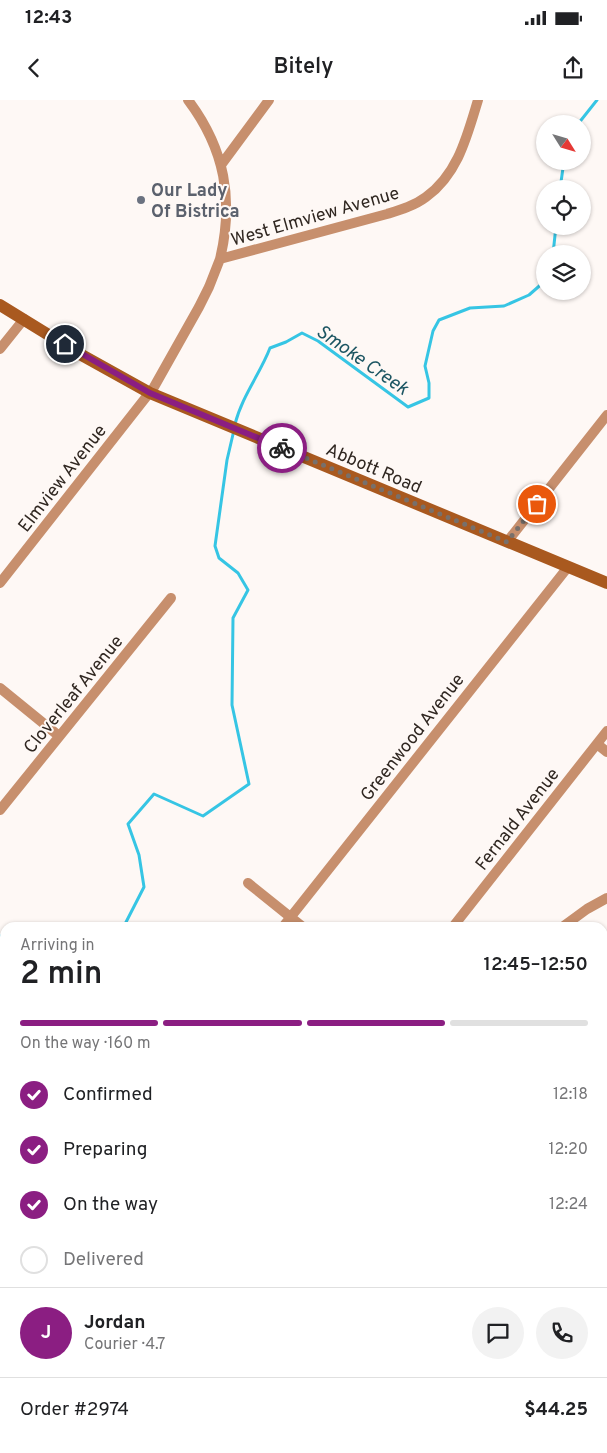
<!DOCTYPE html>
<meta charset="utf-8">
<style>
body{margin:0;font-family:Overpass,sans-serif;background:#f2f2f2;color:#202124;height:100vh;display:flex;flex-direction:column;font-size:19px;white-space:nowrap}
*{box-sizing:border-box;margin:0}
p{font-size:16px;color:#757577}
.icon{flex:none;width:28px;height:28px;fill:none;stroke:currentColor;stroke-width:2;stroke-linecap:round;stroke-linejoin:round}
.map{position:relative;flex:1;overflow:hidden}
.panel{position:absolute;left:0px;top:822px;width:608px;height:531px;display:flex;flex-direction:column;background:#fff;border-radius:15px 15px 0 0;box-shadow:0 1px 4px #0004}
.panel>*{flex:none}
.needle{width:32px;rotate:127deg}
.controls{position:absolute;left:536px;top:15px;display:grid;gap:10px}
.controls a{display:grid;place-items:center;width:55px;height:55px;border-radius:50%;background:#fff;box-shadow:0 1px 4px #0004;font-size:25px}
.pin{position:absolute;display:grid;place-items:center;width:42px;height:42px;color:#fff;margin:-21px;border:2px solid #fff;border-radius:50%;box-shadow:0 1px 5px #0007}
.courier{position:absolute;display:grid;place-items:center;width:50px;height:50px;margin:-25px;border:4px solid #8b1e82;border-radius:50%;background:#fff;color:#222;box-shadow:0 1px 6px #0007}
.headline em{font-style:normal;font-weight:600}
.headline div{display:flex;flex-direction:column-reverse}
.headline{display:flex;align-items:center;justify-content:space-between;height:85px;padding:0 20px}
h1{font-size:32px;font-weight:600;line-height:38px}
.bar{display:grid;grid-template-columns:repeat(4,1fr);gap:8px 5px;align-content:center;height:60px;padding:0 20px}
.bar i{height:6px;border-radius:4px;background:#e0e0e0}
.bar .on{background:#8b1e82}
.bar p{grid-column:span 4}
.line{display:flex;align-items:center;gap:12px;padding:0 20px;border-top:1px solid #e0e0e0}
.line div{flex:1}
.round{display:grid;place-items:center;flex:none;width:52px;height:52px;border-radius:26px;background:#f2f2f2}
ol{padding:0 20px;list-style:none}
li{display:flex;align-items:center;gap:15px;height:55px}
li p{margin-inline-start:auto}
li .icon{padding:5px;border-radius:50%;background:#8b1e82;color:#fff;stroke-width:4}
li:last-child{color:#757577}
li i{width:28px;height:28px;border:2px solid #e0e0e0;border-radius:50%}
.status{display:flex;justify-content:space-between;align-items:center;height:35px;padding:0 25px;background:#fff;direction:ltr}
.status svg{height:14px;fill:currentColor}
header{display:flex;justify-content:space-between;align-items:center;height:65px;padding:0 20px;background:#fff;font-size:22px;font-weight:600}
.map>svg:first-child{display:block}
.green{fill:#d3dd98}
.lines{fill:none;stroke-linecap:round;stroke-linejoin:round}
.stream{stroke:#36c5e4;stroke-width:3}
.street{stroke:#c78f6d;stroke-width:10}
.secondary{stroke:#a9591f;stroke-width:12}
.done{stroke:#78706b;stroke-width:5;stroke-dasharray:0 9}
.route{stroke:#8b1e82;stroke-width:6}
.worship-dot{fill:#6b7280;stroke:#fef8f5;stroke-width:2}
.labels{text-anchor:middle;stroke-width:4;stroke-linejoin:round;paint-order:stroke}
.worship-label{font-size:18px;font-weight:bold;fill:#5b616d;stroke:#fef8f5;text-anchor:start}
.street-label{font-size:18px;fill:#302721;stroke:#fef8f5}
.water-label{font-size:19px;font-style:italic;fill:#1c5562;stroke:#fef8f5}
</style>
<div class="status"><b>12:43</b><svg viewBox="0 0 49 12"><path d="M0 12V9h3v3zM5 12V6h3v6zM10 12V3h3v9zM15 12V0h3v12zM26 1h20v11H26zM47 4h2v5h-2z"/></svg></div>
<header><svg class="icon" aria-label="back" viewBox="0 0 24 24"><path d="M15 5l-7 7 7 7"/></svg>Bitely<svg class="icon" aria-label="share" viewBox="0 0 24 24"><path d="M12 15V3M7 8l5-5 5 5M5 13v7h14v-7"/></svg></header>
<div class="map">
<svg width="607" height="1353" viewBox="0 0 607 1353">
<rect width="100%" height="100%" fill="#fef8f5"/>
<!-- green -->
<path class="green" d="M 603,882 L 607,885 L 607,1105 L 602,1102 Z"/>
<g class="lines">
<!-- stream -->
<path class="stream" d="M 578,24 L 597,0
M 560,89 L 564,61
M 553,154 L 556,126
M 235,324 C 242,296 260,274 270,248 L 286,242 L 302,233 L 318,241 L 408,307 L 429,298 L 429,283 L 425,266 L 433,231 L 439,220 L 470,208 L 504,206 L 529,195 L 545,181
M 123,828 L 144,787 L 139,755 L 128,724 L 154,694 L 203,716 L 249,684 L 232,605 L 233,518 L 248,490 L 238,473 L 219,458 L 215,446 L 227,360 L 234,330
M 0,836 L 5,836"/>
<!-- street -->
<path class="street" d="M 188,0 C 225,49 234,100 220,159
M 221,65 L 269,0
M 0,249 L 24,219
M 507,442 L 607,315
M 0,483 L 154,287 L 199,207 L 209,187 L 220,159 L 387,114 C 400,110 414,106 426,97 C 458,74 467,36 478,0
M 0,588 L 59,636
M 597,644 L 607,652
M 0,710 L 171,498
M 248,783 L 304,828
M 282,828 L 568,467
M 452,828 L 607,631
M 561,828 L 587,809 L 607,798
M 602,1181 L 607,1185
M 602,1287 L 607,1281
M 226,1349 L 230,1353
M 414,1349 L 419,1353
M 552,1353 L 556,1349"/>
<!-- secondary -->
<path class="secondary" d="M 0,205 L 78,253 L 150,293 L 607,483"/>
</g>
<g class="lines">
<!-- done -->
<path class="done" d="M 282,348 L 507,442 L 537,404"/>
<!-- route -->
<path class="route" d="M 65,244 L 150,293 L 282,348"/>
</g>
<!-- markers -->
<circle class="worship-dot" cx="141" cy="100" r="5"/>
<g class="labels">
<!-- worship labels -->
<g class="worship-label">
<text x="151" y="96">Our Lady<tspan x="151" dy="21">Of Bistrica</tspan></text>
</g>
<!-- street labels -->
<g class="street-label">
<text transform="translate(315 116) rotate(-16)" y="6">West Elmview Avenue</text>
<text transform="translate(374 368) rotate(23)" y="6">Abbott Road</text>
<text transform="translate(62 378) rotate(-52)" y="6">Elmview Avenue</text>
<text transform="translate(73 594) rotate(-51)" y="6">Cloverleaf Avenue</text>
<text transform="translate(412 637) rotate(-52)" y="6">Greenwood Avenue</text>
<text transform="translate(517 719) rotate(-52)" y="6">Fernald Avenue</text>
</g>
<!-- water labels -->
<g class="water-label">
<text transform="translate(363 259) rotate(35)" y="7">Smoke Creek</text>
</g>
</g>
</svg>
<div class="controls">
<a><svg class="needle" viewBox="-14 -14 28 28"><path d="M0-13l5 13h-10z" fill="#e53935"/><path d="M0 13l5-13h-10z" fill="#757577"/></svg></a>
<a><svg class="icon" aria-label="locate" viewBox="0 0 24 24"><circle cx="12" cy="12" r="6"/><path d="M12 2v4M12 18v4M2 12h4M18 12h4"/></svg></a>
<a><svg class="icon" aria-label="layers" viewBox="0 0 24 24"><path d="M12 4l9 5-9 5-9-5zM3 14l9 5 9-5"/></svg></a>
</div>
<div class="pin" style="left:537px;top:404px;background:#ea580c"><svg class="icon" aria-label="bag" viewBox="0 0 24 24"><path d="M5 8h14l-1 12H6zM9 8a3 3 0 0 1 6 0"/></svg></div>
<div class="pin" style="left:65px;top:244px;background:#1f2937"><svg class="icon" aria-label="home" viewBox="0 0 24 24"><path d="M3 11l9-7 9 7M6 9v11h12V9"/></svg></div>
<div class="courier" style="left:282px;top:348px"><svg class="icon" aria-label="bike" viewBox="0 0 24 24"><circle cx="6" cy="16" r="4"/><circle cx="18" cy="16" r="4"/><path d="M6 16l4-8h5l3 8M10 8l3 8H6M13 5h3"/></svg></div>
<section class="panel">
<div class="headline"><div><h1>2 min</h1><p>Arriving in</p></div><em>12:45–12:50</em></div>
<div class="bar"><i class="on"></i><i class="on"></i><i class="on"></i><i></i><p>On the way · 160 m</p></div>
<ol>
<li><svg class="icon" aria-label="check" viewBox="0 0 24 24"><path d="M5 12l5 5 9-10"/></svg>Confirmed<p>12:18</p></li>
<li><svg class="icon" aria-label="check" viewBox="0 0 24 24"><path d="M5 12l5 5 9-10"/></svg>Preparing<p>12:20</p></li>
<li><svg class="icon" aria-label="check" viewBox="0 0 24 24"><path d="M5 12l5 5 9-10"/></svg>On the way<p>12:24</p></li>
<li><i></i>Delivered</li>
</ol>
<div class="line" style="height:90px"><b class="round" style="background:#8b1e82;color:#fff">J</b><div><b>Jordan</b><p>Courier · 4.7</p></div><a class="round"><svg class="icon" aria-label="chat" viewBox="0 0 24 24"><path d="M4 5h16v11H9l-5 4z"/></svg></a><a class="round"><svg class="icon" aria-label="phone" viewBox="0 0 24 24"><path d="M5 4h4l2 5-3 2q2 4 5 5l2-3 5 2v4C11 20 4 13 5 4z"/></svg></a></div>
<div class="line" style="height:65px"><div>Order #2974</div><b>$44.25</b></div>
</section>
</div>
